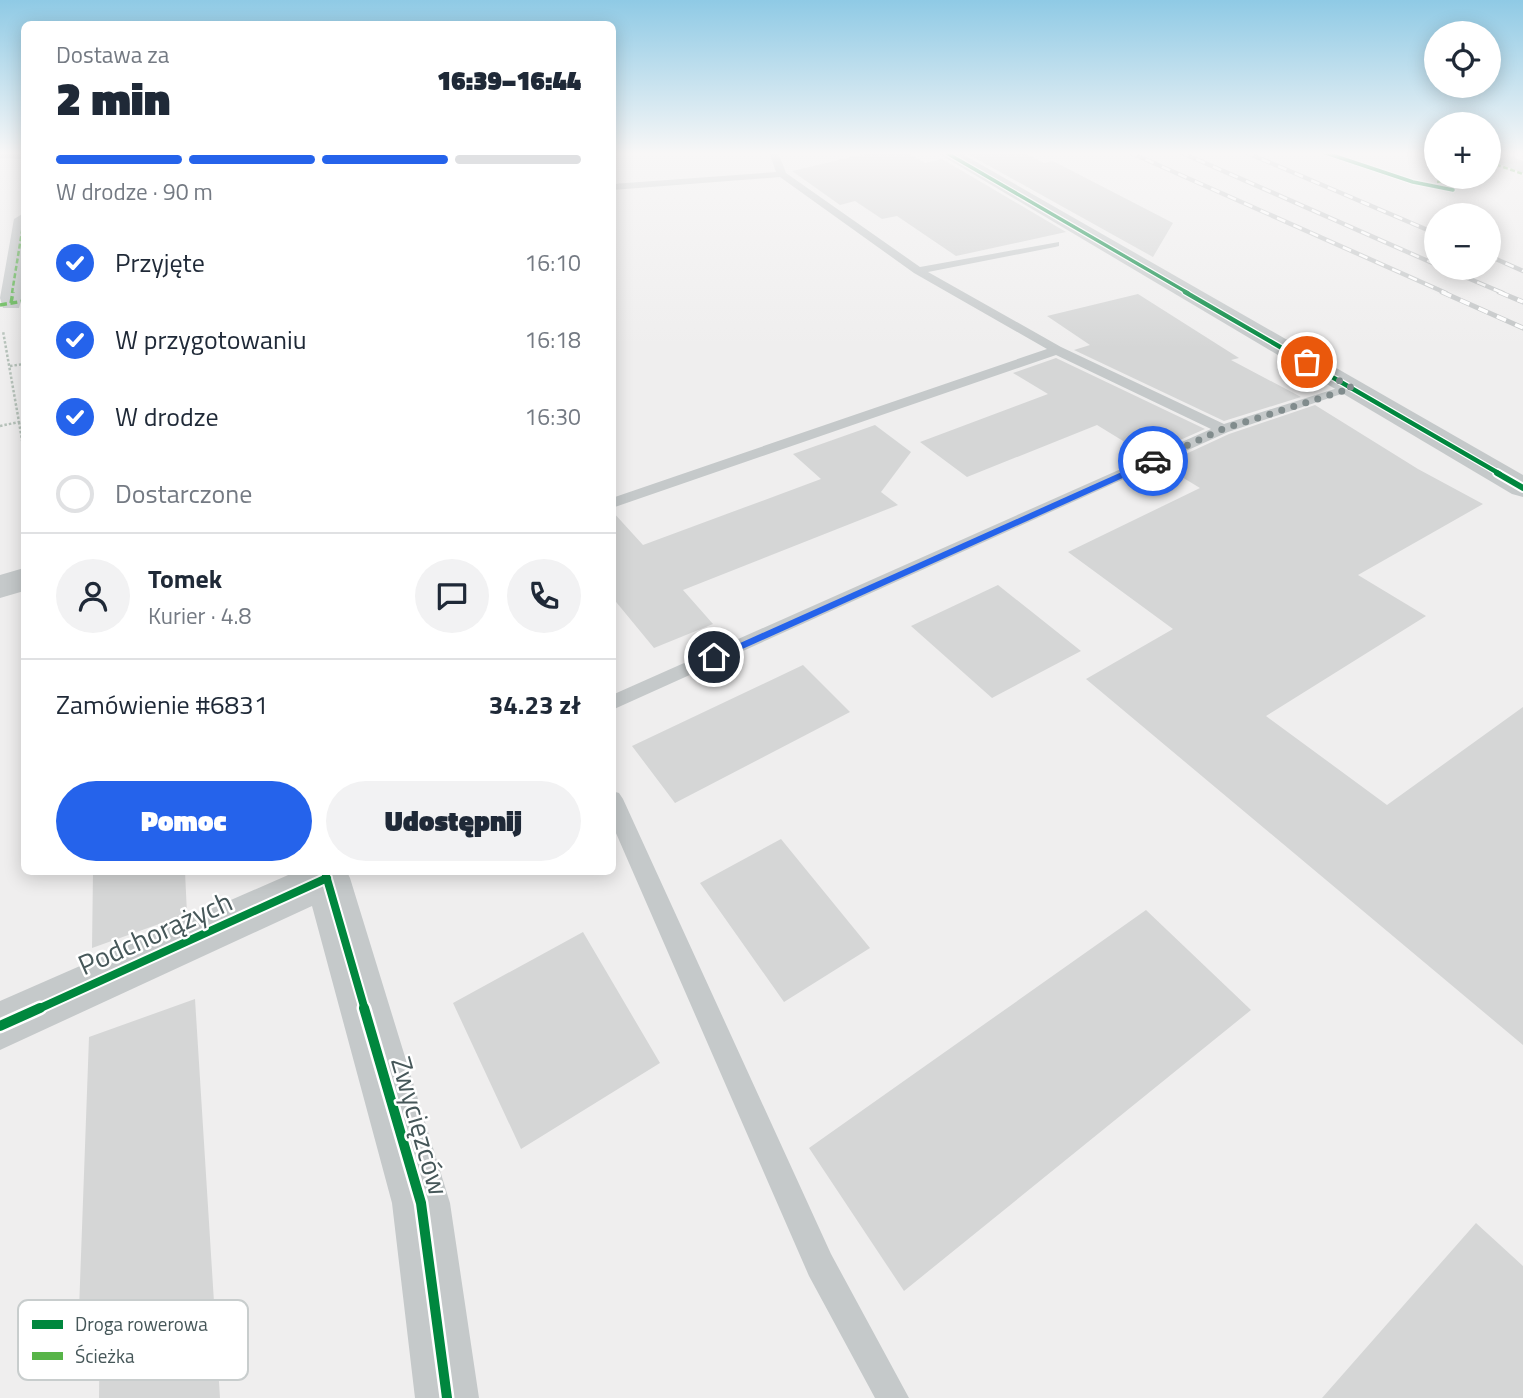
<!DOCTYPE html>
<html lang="pl">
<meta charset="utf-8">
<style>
body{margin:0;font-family:"Titillium Web",sans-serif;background:#f2f2f3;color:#1f2937;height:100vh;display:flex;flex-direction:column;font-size:26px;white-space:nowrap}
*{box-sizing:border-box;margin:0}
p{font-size:23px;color:#747a83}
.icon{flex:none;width:38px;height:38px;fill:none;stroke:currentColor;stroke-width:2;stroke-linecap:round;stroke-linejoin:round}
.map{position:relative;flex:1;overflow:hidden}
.details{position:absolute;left:21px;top:21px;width:595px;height:854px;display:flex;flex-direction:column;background:#fff;border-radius:10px;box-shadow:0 4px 18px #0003}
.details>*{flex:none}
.fabs{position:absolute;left:1424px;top:21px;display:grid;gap:14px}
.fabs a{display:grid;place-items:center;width:77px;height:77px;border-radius:50%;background:#fff;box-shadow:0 4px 18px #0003;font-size:35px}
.pin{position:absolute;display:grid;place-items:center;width:60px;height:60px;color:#fff;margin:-30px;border:4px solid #fff;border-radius:50%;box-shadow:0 2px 7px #0007}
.courier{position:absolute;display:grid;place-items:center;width:70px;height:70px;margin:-35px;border:5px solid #2563eb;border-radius:50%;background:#fff;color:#222;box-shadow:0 2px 9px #0007}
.overview em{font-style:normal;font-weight:800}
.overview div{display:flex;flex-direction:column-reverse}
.overview{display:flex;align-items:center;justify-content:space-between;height:119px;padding:0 35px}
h1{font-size:46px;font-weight:800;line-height:52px}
.bar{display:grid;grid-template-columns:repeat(4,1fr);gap:10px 7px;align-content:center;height:84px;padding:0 35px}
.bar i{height:9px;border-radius:5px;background:#e0e1e3}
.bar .selected{background:#2563eb}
.bar p{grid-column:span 4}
.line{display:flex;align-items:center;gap:18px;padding:0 35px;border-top:2px solid #e0e1e3}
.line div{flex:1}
.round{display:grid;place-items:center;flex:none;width:74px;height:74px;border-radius:37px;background:#f2f2f3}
ol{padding:0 35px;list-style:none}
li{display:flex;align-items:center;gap:21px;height:77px}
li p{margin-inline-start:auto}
li .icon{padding:7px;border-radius:50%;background:#2563eb;color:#fff;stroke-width:4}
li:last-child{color:#747a83}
li i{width:38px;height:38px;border:4px solid #e0e1e3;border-radius:50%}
.primary-button{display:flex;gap:14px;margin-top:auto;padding:14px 35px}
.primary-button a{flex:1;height:80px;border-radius:42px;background:#2563eb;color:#fff;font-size:28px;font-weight:800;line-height:80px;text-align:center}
.primary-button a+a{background:#f2f2f3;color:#1f2937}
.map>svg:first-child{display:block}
.building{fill:#d5d6d6}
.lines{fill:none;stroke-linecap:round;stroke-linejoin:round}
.path{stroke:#b6c2ba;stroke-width:2.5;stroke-dasharray:2.5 2;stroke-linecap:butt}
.lane{fill:#c5c9ca;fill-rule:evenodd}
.street{fill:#c5c9ca;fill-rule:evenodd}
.secondary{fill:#c5c9ca;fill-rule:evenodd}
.rail-far1-casing{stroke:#c1c4c5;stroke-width:4.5}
.rail-casing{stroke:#c1c4c5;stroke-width:5}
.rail-far1{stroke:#fff;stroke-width:2.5;stroke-dasharray:9;stroke-linecap:butt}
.rail{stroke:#fff;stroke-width:3.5;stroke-dasharray:10;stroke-linecap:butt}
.quiet-far1{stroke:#57b448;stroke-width:2.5;stroke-dasharray:5 2.5;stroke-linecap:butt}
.quiet{stroke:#57b448;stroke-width:3.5;stroke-dasharray:7 3.5;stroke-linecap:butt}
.cycleway-far4-casing{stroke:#fff;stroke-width:6}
.cycleway-far3-casing{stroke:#fff;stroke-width:7}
.cycleway-far2-casing{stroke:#fff;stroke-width:10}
.cycleway-far1-casing{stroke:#fff;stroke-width:12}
.cycleway-casing{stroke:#fff;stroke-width:15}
.cycleway-far4{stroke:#00873e;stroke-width:3.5}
.cycleway-far3{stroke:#00873e;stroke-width:4.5}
.cycleway-far2{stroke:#00873e;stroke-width:6}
.cycleway-far1{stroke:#00873e;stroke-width:8}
.cycleway{stroke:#00873e;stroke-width:10}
.route{fill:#2563eb}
.done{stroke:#818c8d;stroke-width:7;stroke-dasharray:0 12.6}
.labels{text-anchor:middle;stroke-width:5;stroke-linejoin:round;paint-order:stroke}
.near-street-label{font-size:28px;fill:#465759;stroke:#fff}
.key{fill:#fff;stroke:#c8cdcd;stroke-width:2}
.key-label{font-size:19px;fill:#465759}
</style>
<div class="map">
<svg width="1523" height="1398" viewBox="0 0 1523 1398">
<rect width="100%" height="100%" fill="#efeeee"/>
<!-- building -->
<path class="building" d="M 873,152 L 907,152 L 925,163 L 942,159 L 1066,232 L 956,256 L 897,216 L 882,219 L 855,201 L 840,205 L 792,171 Z
M 1024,152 L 1044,163 L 1053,161 L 1173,223 L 1153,257 L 966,153 Z
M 1138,294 L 1239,358 L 1231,360 L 1301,397 L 1224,421 L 1074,350 L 1090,345 L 1047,316 Z
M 1056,358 L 1205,429 L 1146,455 L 1097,425 L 967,477 L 920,442 L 1048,394 L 1013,373 Z
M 1315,405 L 1418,469 L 1483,504 L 1358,575 L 1426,616 L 1266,716 L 1387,805 L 1523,707 L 1523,1045 L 1086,679 L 1173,629 L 1068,552 L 1200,488 L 1162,465 L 1229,434 Z
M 875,425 L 911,452 L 881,492 L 898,505 L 683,590 L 713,624 L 654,648 L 612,597 L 612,511 L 643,545 L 821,479 L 793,454 Z
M 998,585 L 1081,651 L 992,698 L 911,626 Z
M 803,665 L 850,712 L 675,803 L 632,746 Z
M 781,839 L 870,948 L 784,1002 L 700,883 Z
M 93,872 L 185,872 L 187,914 L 92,948 Z
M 1146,910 L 1251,1010 L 904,1291 L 809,1148 Z
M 583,932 L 660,1063 L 521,1149 L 453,1003 Z
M 195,999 L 220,1398 L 99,1398 L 100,1300 L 79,1310 L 89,1037 Z
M 1476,1223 L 1523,1266 L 1523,1398 L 1322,1398 Z"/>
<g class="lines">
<!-- path -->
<path class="path" d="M 10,366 L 24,364
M 19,422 L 24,452
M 0,426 L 19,422 L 3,331"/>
<!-- lane -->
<path class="lane" d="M 769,152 L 778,152 L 786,173 L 920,267 L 1059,242 L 1059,246 L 1055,247 L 928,272 L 1061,347 L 1224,424 L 1347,385 L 1359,388 L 1228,432 L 612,710 L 612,695 L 1211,429 L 1056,355 L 612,508 L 612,498 L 1047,349 L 914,273 L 780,177 L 612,190 L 612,184 L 776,172 Z
M 612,791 L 619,793 L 623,799 L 831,1254 L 909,1398 L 875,1398 L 809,1276 L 612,824 Z"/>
<!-- street -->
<path class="street" d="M 0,152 L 24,152 L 24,159 L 0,158 Z
M 1489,152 L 1501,152 L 1523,161 L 1523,173 L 1489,160 Z
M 24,213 L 24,291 L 19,308 L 3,308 L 0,298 L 14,219 Z
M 24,568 L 24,591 L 0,598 L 0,575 Z
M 295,872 L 347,872 L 350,878 L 450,1203 L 479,1398 L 415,1398 L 392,1203 L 312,906 L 0,1050 L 0,1001 Z"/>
<!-- secondary -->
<path class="secondary" d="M 936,152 L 959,152 L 1523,475 L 1523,497 L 1512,494 Z"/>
<!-- rail-far1 casing -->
<g class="rail-far1-casing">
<path id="rail-far1" d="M 1129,152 L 1446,293
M 1180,152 L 1437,265
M 1245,152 L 1437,234
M 1489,256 L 1523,271
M 1444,268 L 1503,293"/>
</g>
<!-- rail casing -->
<g class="rail-casing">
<path id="rail" d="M 1442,292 L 1523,328
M 1499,292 L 1523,302"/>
</g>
<!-- rail-far1 -->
<use href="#rail-far1" class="rail-far1"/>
<!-- rail -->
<use href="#rail" class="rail"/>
<!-- quiet-far1 -->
<path class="quiet-far1" d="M 1489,162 L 1523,174
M 1437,182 L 1464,177
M 12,293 L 24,219"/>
<!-- quiet -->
<path class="quiet" d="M 11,303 L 13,292
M 0,305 L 24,301"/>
<!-- cycleway-far4 casing -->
<g class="cycleway-far4-casing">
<path id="cycleway-far4" d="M 945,152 L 1188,293
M 1323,152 L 1413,182 L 1453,190"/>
</g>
<!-- cycleway-far3 casing -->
<g class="cycleway-far3-casing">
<path id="cycleway-far3" d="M 1185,292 L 1500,474"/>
</g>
<!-- cycleway-far2 casing -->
<g class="cycleway-far2-casing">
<path id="cycleway-far2" d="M 1497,473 L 1523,488"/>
</g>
<!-- cycleway-far1 casing -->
<g class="cycleway-far1-casing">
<path id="cycleway-far1" d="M 325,872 L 365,1010
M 36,1010 L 327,878"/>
</g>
<!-- cycleway casing -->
<g class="cycleway-casing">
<path id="cycleway" d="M 364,1008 L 421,1203 L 447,1398
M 0,1026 L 40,1008"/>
</g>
<!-- cycleway-far4 -->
<use href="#cycleway-far4" class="cycleway-far4"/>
<!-- cycleway-far3 -->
<use href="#cycleway-far3" class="cycleway-far3"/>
<!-- cycleway-far2 -->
<use href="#cycleway-far2" class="cycleway-far2"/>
<!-- cycleway-far1 -->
<use href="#cycleway-far1" class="cycleway-far1"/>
<!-- cycleway -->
<use href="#cycleway" class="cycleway"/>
</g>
<!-- sky -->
<linearGradient id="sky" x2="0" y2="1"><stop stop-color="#8fcae5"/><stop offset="0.44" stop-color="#f8f7f7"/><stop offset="1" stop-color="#f8f7f7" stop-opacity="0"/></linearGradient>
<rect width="1523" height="348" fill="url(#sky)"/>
<!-- route -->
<path class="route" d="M 1153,458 L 1156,463 L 718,660 L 709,657 Z"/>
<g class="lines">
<!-- done -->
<path class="done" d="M 1153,461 L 1223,429 L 1352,388 L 1307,362"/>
</g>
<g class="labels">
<!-- near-street labels -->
<g class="near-street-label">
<text transform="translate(155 933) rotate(-24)" y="10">Podchorążych</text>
<text transform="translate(420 1126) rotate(74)" y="10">Zwycięzców</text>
</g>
</g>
<!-- legend -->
<rect x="18" y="1300" width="230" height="80" rx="10" class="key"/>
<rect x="32" y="1320" width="31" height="9" fill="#00873e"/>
<rect x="32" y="1352" width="31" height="8" fill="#57b448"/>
<g class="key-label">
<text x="75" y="1331">Droga rowerowa</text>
<text x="75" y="1363">Ścieżka</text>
</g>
</svg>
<div class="fabs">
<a><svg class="icon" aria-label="locate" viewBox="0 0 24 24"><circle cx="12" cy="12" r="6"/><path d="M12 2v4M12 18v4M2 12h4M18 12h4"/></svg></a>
<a>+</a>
<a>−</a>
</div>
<div class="pin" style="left:1307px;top:362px;background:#ea580c"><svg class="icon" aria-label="bag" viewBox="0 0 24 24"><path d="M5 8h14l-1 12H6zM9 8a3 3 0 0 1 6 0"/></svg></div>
<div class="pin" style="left:714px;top:657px;background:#1f2937"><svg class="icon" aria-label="home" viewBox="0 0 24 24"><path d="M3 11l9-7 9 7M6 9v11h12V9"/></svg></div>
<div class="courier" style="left:1153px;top:461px"><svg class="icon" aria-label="car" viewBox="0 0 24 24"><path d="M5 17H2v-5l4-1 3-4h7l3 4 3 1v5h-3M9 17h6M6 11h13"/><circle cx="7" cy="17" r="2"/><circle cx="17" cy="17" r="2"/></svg></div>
<section class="details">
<div class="overview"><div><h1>2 min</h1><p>Dostawa za</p></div><em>16:39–16:44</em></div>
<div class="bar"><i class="selected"></i><i class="selected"></i><i class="selected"></i><i></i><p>W drodze · 90 m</p></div>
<ol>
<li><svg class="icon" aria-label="check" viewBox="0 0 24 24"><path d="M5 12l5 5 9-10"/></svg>Przyjęte<p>16:10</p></li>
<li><svg class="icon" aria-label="check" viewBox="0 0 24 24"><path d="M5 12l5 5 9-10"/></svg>W przygotowaniu<p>16:18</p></li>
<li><svg class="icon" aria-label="check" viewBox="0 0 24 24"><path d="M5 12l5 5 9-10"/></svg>W drodze<p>16:30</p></li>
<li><i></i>Dostarczone</li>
</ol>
<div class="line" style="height:126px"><a class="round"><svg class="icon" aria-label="person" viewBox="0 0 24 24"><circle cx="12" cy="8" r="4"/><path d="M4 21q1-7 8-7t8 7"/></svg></a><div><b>Tomek</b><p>Kurier · 4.8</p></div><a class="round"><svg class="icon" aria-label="chat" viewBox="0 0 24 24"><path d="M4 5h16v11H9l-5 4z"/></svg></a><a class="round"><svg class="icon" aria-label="phone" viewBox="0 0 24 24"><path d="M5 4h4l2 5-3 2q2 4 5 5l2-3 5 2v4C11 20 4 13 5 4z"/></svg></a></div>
<div class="line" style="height:91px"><div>Zamówienie #6831</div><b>34.23 zł</b></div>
<div class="primary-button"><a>Pomoc</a><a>Udostępnij</a></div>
</section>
</div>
